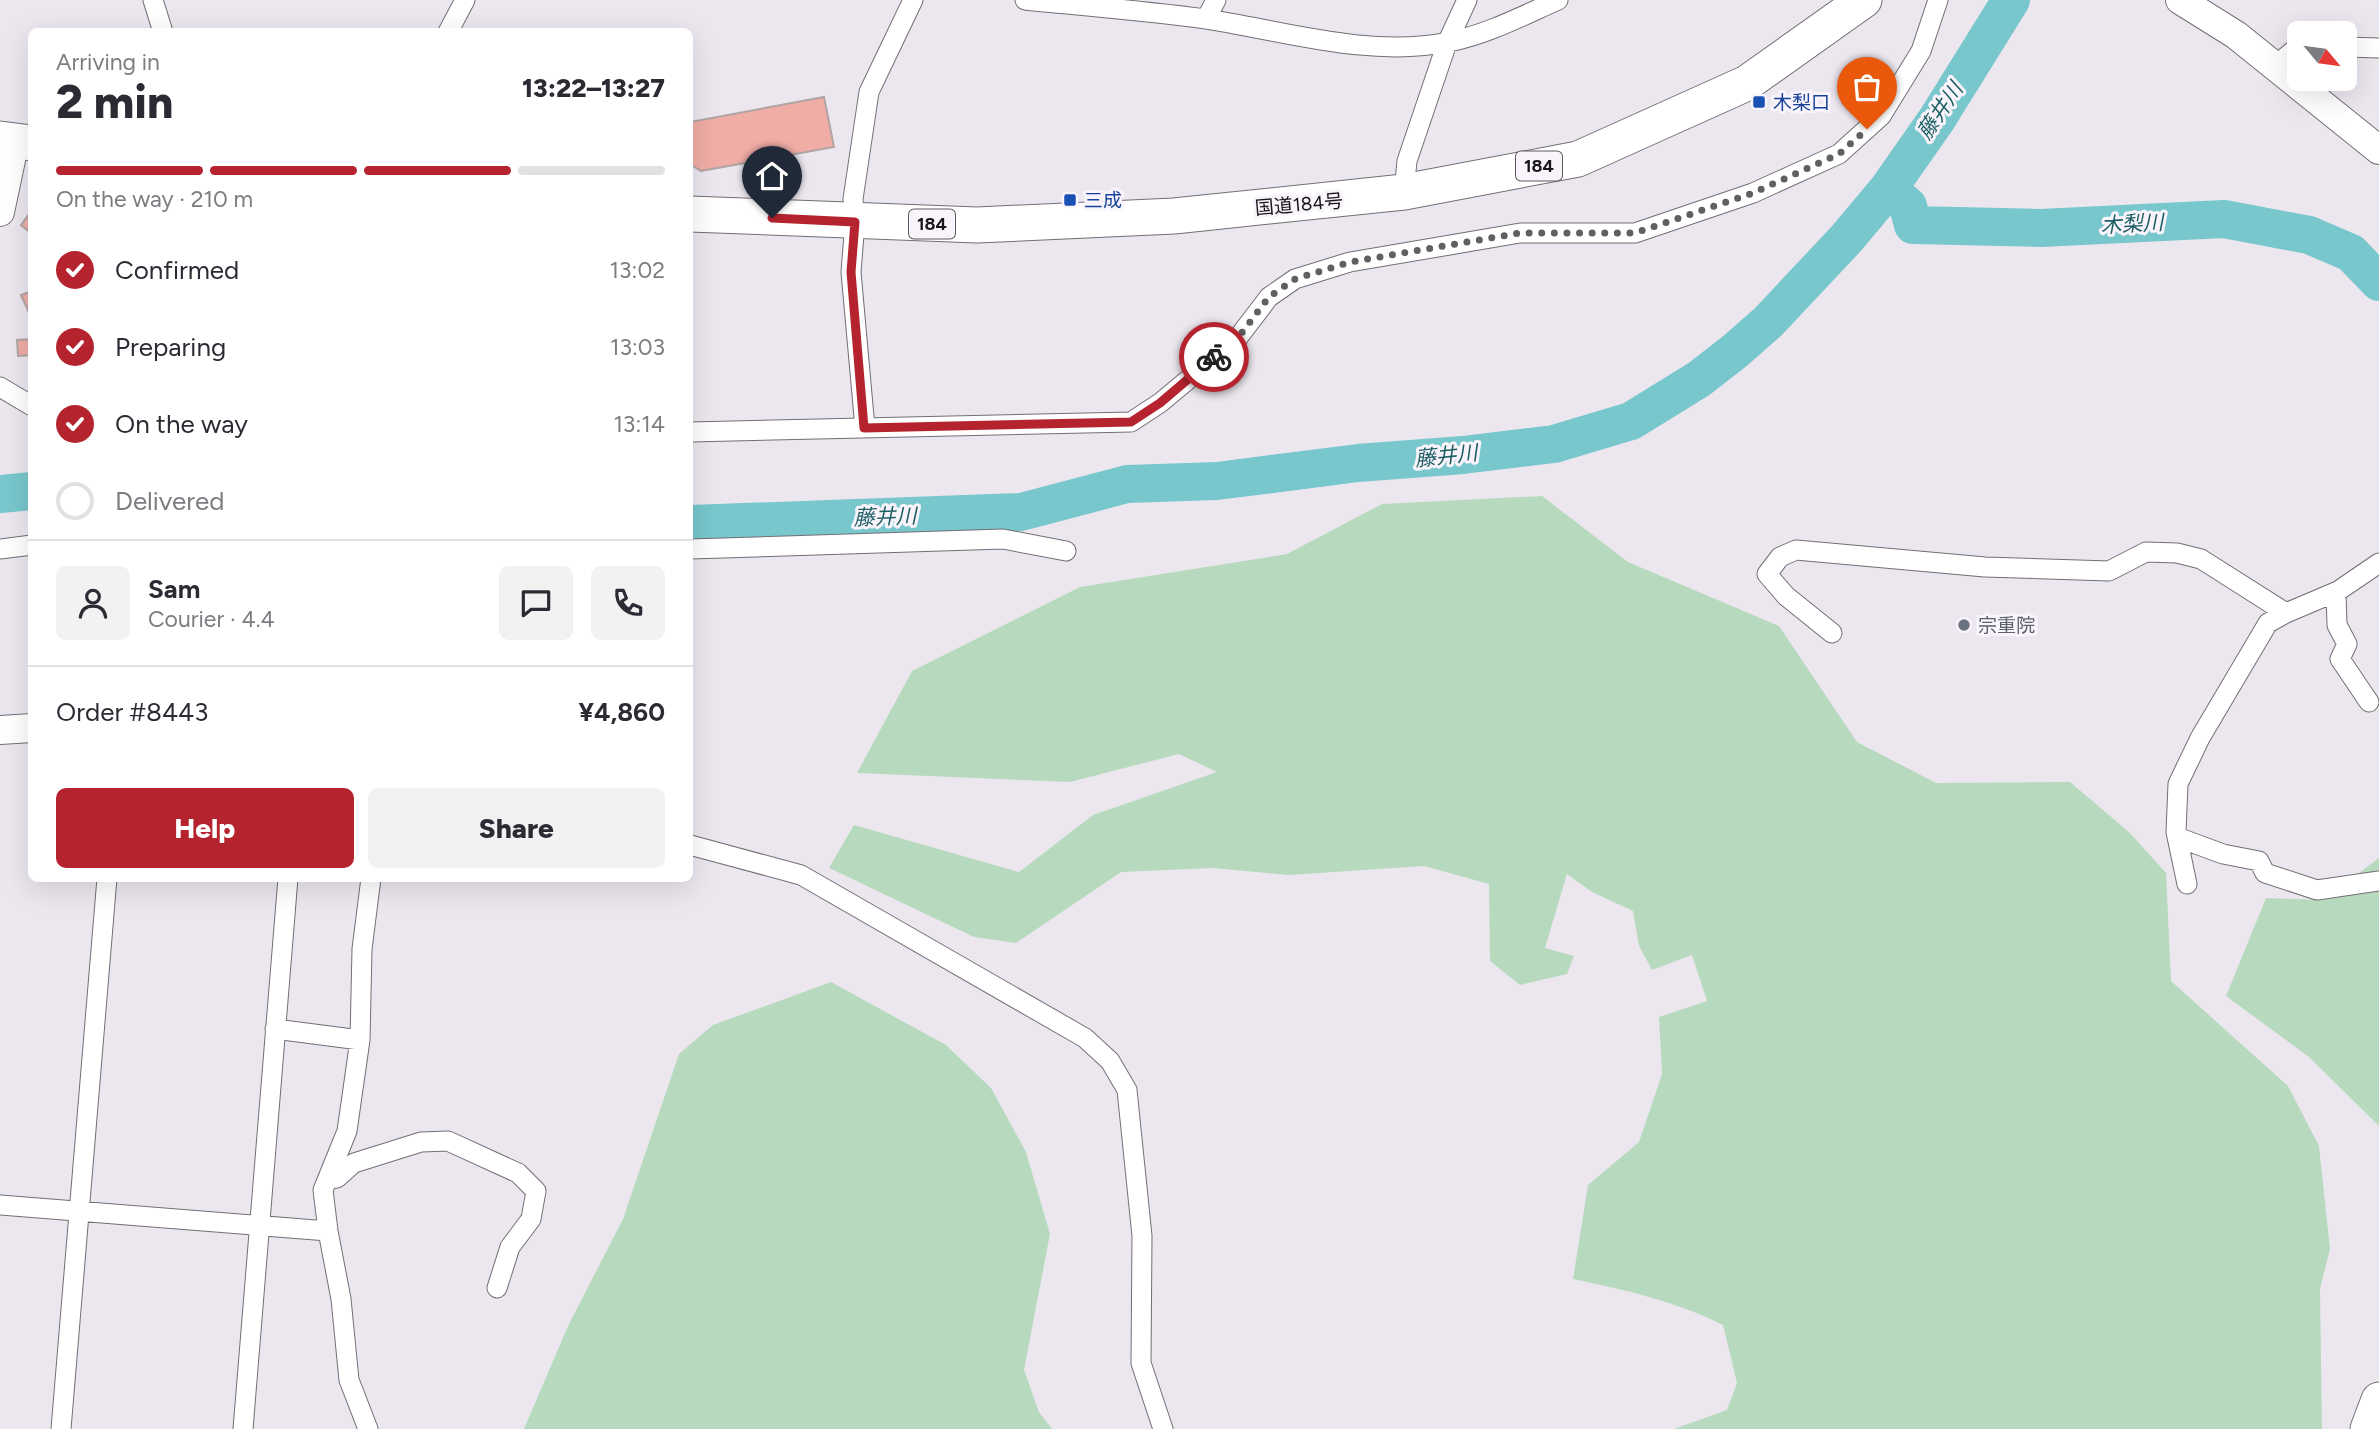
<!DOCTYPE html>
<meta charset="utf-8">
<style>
body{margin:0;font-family:Figtree,"Noto Sans JP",sans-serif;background:#f2f2f3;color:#2b2b33;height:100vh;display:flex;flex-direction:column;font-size:26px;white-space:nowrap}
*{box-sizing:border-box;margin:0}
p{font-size:23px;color:#7c7c81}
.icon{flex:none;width:38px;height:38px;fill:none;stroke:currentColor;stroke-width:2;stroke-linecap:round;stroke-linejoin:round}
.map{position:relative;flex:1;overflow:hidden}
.side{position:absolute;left:28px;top:28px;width:665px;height:854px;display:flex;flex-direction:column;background:#fff;border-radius:10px;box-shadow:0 7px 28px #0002}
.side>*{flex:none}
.needle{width:46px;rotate:119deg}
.fabs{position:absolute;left:2287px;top:21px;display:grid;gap:14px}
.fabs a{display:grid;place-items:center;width:70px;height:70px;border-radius:10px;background:#fff;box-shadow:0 7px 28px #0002;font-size:35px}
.pin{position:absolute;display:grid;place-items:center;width:60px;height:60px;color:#fff;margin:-72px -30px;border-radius:50% 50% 50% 0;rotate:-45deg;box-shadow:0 0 7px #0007}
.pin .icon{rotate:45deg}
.courier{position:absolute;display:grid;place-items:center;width:70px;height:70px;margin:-35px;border:5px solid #b5242e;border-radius:50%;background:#fff;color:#222;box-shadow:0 2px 9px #0007}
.headline em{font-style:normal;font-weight:800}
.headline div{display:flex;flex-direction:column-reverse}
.headline{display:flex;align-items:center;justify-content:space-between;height:119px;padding:0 28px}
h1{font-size:46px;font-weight:800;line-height:52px}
.bar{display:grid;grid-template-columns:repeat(4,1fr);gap:10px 7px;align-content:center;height:84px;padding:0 28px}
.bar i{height:9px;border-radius:5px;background:#e1e1e2}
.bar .on{background:#b5242e}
.bar p{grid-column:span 4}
.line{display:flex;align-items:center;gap:18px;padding:0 28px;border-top:2px solid #e1e1e2}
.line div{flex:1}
.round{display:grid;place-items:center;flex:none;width:74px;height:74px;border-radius:10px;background:#f2f2f3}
ol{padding:0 28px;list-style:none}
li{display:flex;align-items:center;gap:21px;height:77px}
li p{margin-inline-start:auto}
li .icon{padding:7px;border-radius:50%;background:#b5242e;color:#fff;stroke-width:4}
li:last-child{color:#7c7c81}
li i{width:38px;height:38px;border:4px solid #e1e1e2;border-radius:50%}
.button{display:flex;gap:14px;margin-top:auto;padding:14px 28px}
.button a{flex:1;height:80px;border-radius:10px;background:#b5242e;color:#fff;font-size:28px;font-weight:800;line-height:80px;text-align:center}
.button a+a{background:#f2f2f3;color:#2b2b33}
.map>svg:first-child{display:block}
.green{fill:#b7dabe}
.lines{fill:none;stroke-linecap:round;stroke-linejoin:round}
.river{stroke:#77c7cc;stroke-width:38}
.building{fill:#f0ada6;stroke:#b0a5a4;stroke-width:2}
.street-casing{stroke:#736e75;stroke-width:21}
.secondary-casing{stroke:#736e75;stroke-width:30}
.highway-casing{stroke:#736e75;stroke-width:37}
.street{stroke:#fff;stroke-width:19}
.secondary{stroke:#fff;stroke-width:28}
.highway{stroke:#fff;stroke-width:35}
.done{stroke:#625f63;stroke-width:7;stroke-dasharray:0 12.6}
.route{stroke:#b5242e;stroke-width:9}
.transit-dot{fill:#1a4fb4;stroke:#f9f4fc;stroke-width:2.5}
.worship-dot{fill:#6b7280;stroke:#f9f4fc;stroke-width:2.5}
.labels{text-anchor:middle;stroke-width:6;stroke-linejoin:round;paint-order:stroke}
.shield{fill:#f9f4fc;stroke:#5b595c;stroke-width:2}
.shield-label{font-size:18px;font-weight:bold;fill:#171618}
.transit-label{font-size:19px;fill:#164399;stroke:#f9f4fc;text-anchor:start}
.street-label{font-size:19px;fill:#171618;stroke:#f9f4fc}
.worship-label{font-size:19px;fill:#5b616d;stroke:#f9f4fc;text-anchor:start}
.water-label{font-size:21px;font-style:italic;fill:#1c5f63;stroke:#f9f4fc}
</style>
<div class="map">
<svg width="2379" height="1429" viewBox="0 0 2379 1429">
<rect width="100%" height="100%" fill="#ece7ef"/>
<!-- green -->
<path class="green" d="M 1542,496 L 1628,562 L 1779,626 L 1857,742 L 1936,783 L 2070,782 L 2129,832 L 2166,873 L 2171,981 L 2288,1086 L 2319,1146 L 2330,1249 L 2320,1289 L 2322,1429 L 1674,1429 L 1727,1410 L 1737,1383 L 1723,1325 C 1675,1301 1625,1290 1573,1279 L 1588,1185 L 1639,1142 L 1662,1074 L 1659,1017 L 1707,1001 L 1692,955 L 1652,970 L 1639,946 L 1633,911 L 1592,892 L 1567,874 L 1545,948 L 1574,956 L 1567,974 L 1520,985 L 1490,961 L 1489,884 L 1424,866 L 1289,875 L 1213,868 L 1121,872 L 1016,943 L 974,937 L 829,868 L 854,825 L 1019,872 L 1093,815 L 1217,772 L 1179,754 L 1070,782 L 857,773 L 912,671 L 1080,587 L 1287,554 L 1382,504 Z
M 2379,858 L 2379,1126 L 2309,1057 L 2226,996 L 2266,898 L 2323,900 Z
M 831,982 L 946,1045 L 991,1088 L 1026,1152 L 1050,1234 L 1024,1370 L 1039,1412 L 1052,1429 L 524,1429 L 568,1326 L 623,1219 L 679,1054 L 713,1025 Z"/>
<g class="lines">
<!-- river -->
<path class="river" d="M 1888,189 L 1908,206 L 1913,225 L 2041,228 L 2224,219 L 2309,235 L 2351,253 L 2379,282
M 0,494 L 32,491
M 690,524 L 1021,512 L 1127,484 L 1217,481 L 1358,463 L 1463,455 L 1554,444 L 1631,421 L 1699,379 L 1735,351 L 1768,322 L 1846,239 L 1888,189 L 1937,119 L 2011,0"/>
</g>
<!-- building -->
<path class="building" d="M 824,97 L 834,147 L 701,171 L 690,164 L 690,122 Z
M 32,210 L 32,234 L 21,225 Z
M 32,291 L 32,319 L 21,295 Z
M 32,339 L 32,355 L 18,356 L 17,340 Z"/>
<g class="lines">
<!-- street casing -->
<g class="street-casing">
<path id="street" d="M 153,0 L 163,32
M 1025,0 C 1085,6 1146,11 1206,19 C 1284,31 1370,58 1449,42 C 1488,34 1522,16 1558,0
M 1206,19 L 1216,0
M 448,32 L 465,0
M 2345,47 L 2379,48
M 2275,66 L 2300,45
M 1404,192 L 1407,161 L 1447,43 L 1467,0
M 0,387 L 32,406
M 865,428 L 851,272 L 855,222 L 853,199 L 869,92 L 913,0
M 690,432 L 1131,422 L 1160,403 L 1237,339 L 1269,297 L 1295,279 L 1350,262 L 1520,233 L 1635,233 L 1753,193 L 1839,154 L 1881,116 L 1921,51 L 1938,0
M 0,549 L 32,545
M 690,549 L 1003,539 L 1066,551
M 2336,592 L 2337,625 L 2347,644 L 2340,659 L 2369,702
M 1832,633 L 1786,596 L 1767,574 L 1780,557 L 1796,550 L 1985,567 L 2109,571 L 2146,552 L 2177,553 L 2201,559 L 2286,613
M 2177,837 L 2223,854 L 2259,861 L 2265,873 L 2317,890 L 2379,881
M 690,845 L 801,875 L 1085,1038 L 1110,1061 L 1127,1090 L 1142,1236 L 1141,1363 L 1163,1429
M 2187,884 L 2176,832 L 2178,784 L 2200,738 L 2268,623 L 2286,613 L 2338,591 L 2379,563
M 275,1029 L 360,1040
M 328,1179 L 337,1178 L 354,1163 L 421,1142 L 448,1141 L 518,1173 L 536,1191 L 531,1219 L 510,1247 L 497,1288
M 0,1205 L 328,1231
M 61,1429 L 107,878
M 243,1429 L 288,878
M 368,1429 L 349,1380 L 341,1299 L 328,1231 L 323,1190 L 347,1131 L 360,1040 L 362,949 L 371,878"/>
</g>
<!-- secondary casing -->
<g class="secondary-casing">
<path id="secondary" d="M 2180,0 L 2236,35 L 2379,150
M 0,212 L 15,141
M 0,730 L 32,728"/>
</g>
<!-- highway casing -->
<g class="highway-casing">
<path id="highway" d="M 0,139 L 32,143
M 690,214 L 977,225 L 1174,216 L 1404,192 L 1578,159 L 1747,83 L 1864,0
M 2368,1429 L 2379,1400"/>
</g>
<!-- street -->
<use href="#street" class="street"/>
<!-- secondary -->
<use href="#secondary" class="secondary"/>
<!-- highway -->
<use href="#highway" class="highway"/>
</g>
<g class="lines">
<!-- done -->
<path class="done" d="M 1214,357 L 1237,339 L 1269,297 L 1295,279 L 1350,262 L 1520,233 L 1635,233 L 1753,193 L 1839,154 L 1867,129"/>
<!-- route -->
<path class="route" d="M 772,218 L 855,222 L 851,272 L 864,428 L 1131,422 L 1160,403 L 1214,357"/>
</g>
<!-- markers -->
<g class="transit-dot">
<rect x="1752" y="95" width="14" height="14" rx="3.5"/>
<rect x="1063" y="193" width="14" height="14" rx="3.5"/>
</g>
<circle class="worship-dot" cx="1964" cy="625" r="7"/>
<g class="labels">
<!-- shield labels -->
<g class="shield">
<rect x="1516" y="151.5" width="46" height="29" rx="5"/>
<rect x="909" y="209.5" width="46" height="29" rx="5"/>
</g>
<g class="shield-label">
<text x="1539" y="172">184</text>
<text x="932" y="230">184</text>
</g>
<!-- transit labels -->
<g class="transit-label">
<text x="1773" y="109">木梨口</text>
<text x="1084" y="207">三成</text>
</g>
<!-- street labels -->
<g class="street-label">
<text transform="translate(1299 204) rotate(-5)" y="7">国道184号</text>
</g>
<!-- worship labels -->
<g class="worship-label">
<text x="1978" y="632">宗重院</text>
</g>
<!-- water labels -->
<g class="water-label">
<text transform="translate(1940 111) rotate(-56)" y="7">藤井川</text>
<text transform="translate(2132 224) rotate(-3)" y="7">木梨川</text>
<text transform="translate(1446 456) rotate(-6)" y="7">藤井川</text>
<text transform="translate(885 517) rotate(-2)" y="7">藤井川</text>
</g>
</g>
</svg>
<div class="fabs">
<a><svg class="needle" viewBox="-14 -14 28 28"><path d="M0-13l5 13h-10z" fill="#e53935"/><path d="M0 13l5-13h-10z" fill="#7c7c81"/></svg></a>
</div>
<div class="pin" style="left:1867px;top:129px;background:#ea580c"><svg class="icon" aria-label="bag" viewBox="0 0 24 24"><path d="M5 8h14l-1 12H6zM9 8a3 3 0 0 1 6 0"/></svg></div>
<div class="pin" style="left:772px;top:218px;background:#1f2937"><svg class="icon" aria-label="home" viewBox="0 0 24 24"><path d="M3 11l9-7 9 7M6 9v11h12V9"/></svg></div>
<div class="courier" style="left:1214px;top:357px"><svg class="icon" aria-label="bike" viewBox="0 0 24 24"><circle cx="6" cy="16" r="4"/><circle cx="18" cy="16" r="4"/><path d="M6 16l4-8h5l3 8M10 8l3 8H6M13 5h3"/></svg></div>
<section class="side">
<div class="headline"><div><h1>2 min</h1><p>Arriving in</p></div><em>13:22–13:27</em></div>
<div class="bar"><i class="on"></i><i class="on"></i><i class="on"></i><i></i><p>On the way · 210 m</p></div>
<ol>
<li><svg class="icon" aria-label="check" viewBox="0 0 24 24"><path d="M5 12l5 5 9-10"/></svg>Confirmed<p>13:02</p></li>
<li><svg class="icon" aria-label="check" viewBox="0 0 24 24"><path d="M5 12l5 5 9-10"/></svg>Preparing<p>13:03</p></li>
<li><svg class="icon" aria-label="check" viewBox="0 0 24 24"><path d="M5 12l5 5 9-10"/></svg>On the way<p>13:14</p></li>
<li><i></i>Delivered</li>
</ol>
<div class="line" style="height:126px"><a class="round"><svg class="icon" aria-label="person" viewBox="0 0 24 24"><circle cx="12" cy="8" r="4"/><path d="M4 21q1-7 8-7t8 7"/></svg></a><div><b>Sam</b><p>Courier · 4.4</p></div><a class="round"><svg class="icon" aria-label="chat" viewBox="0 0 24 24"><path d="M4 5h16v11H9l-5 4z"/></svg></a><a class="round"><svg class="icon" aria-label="phone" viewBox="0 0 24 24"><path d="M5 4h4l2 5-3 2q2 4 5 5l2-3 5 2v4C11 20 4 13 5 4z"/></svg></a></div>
<div class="line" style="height:91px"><div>Order #8443</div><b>¥4,860</b></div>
<div class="button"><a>Help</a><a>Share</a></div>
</section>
</div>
